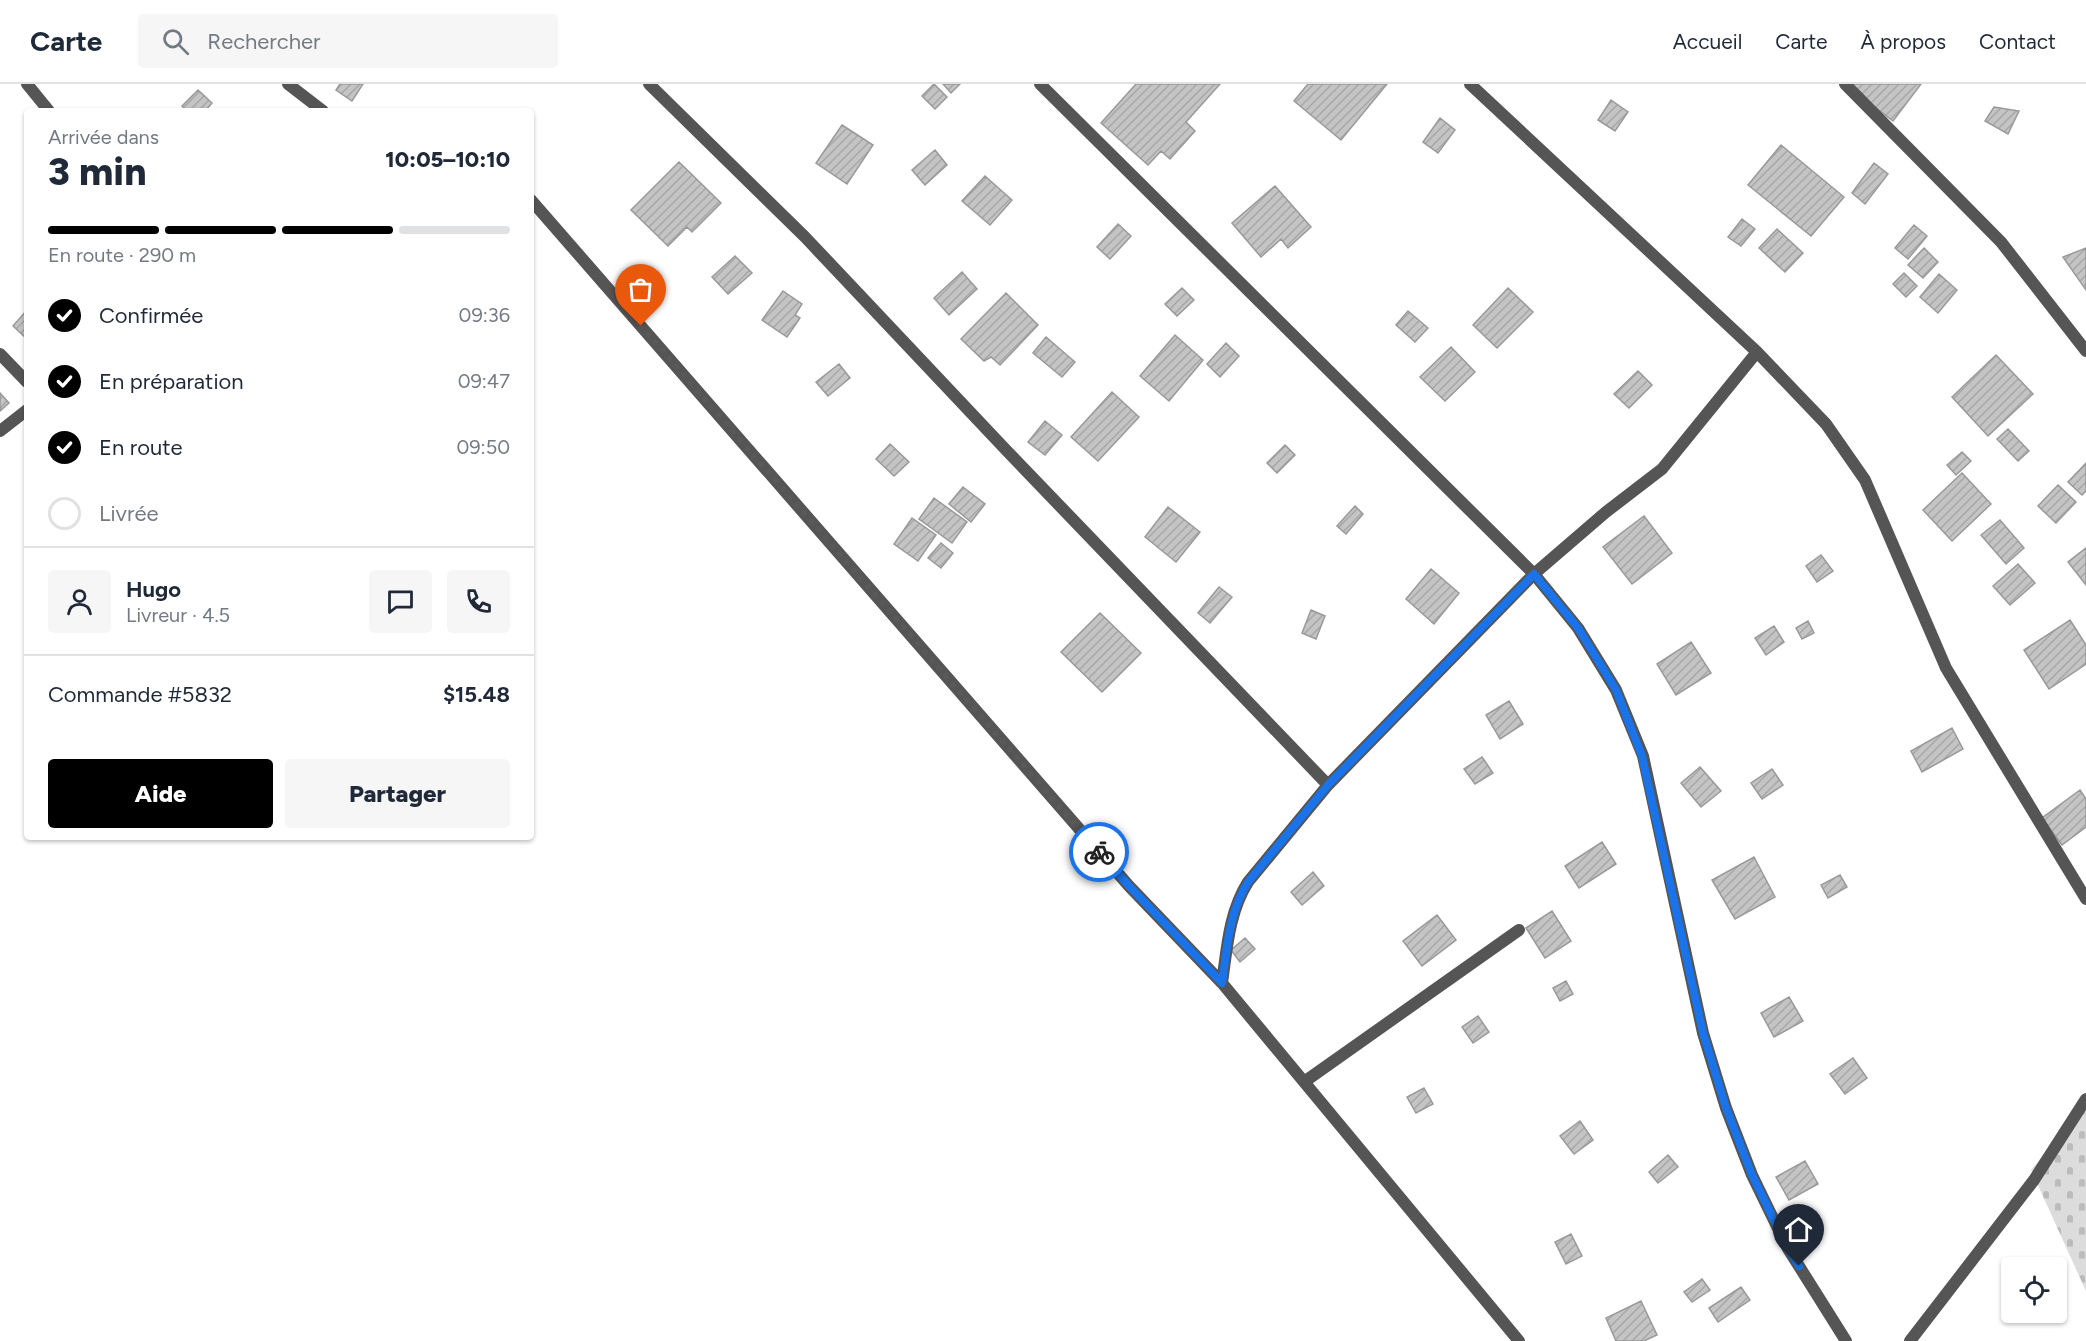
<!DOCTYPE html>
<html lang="fr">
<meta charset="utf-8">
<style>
body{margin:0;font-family:Figtree,sans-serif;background:#f6f6f7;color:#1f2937;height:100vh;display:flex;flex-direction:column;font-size:22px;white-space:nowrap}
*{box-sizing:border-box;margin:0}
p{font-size:20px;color:#747a83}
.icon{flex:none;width:33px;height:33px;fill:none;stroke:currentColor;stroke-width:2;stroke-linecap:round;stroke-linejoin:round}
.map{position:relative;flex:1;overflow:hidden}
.details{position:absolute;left:24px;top:24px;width:510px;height:732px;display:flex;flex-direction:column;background:#fff;border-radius:6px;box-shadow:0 2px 4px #0004}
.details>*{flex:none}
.tools{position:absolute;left:2001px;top:1173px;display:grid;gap:12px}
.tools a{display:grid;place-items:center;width:66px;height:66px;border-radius:6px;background:#fff;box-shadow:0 2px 4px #0004;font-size:30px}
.pin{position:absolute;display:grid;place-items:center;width:51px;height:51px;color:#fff;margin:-62px -26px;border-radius:50% 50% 50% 0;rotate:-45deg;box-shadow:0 0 6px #0007}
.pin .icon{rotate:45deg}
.courier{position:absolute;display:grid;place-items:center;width:60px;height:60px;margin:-30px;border:4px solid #1a73e8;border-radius:50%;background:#fff;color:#222;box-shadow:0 2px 8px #0007}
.head em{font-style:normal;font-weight:800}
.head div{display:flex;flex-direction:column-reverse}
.head{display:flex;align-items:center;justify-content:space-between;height:102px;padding:0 24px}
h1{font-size:39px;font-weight:800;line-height:45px}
.bar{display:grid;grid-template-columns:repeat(4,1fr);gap:9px 6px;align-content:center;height:72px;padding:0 24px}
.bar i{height:8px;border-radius:4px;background:#e0e1e3}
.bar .current{background:#000}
.bar p{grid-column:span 4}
.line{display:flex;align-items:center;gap:15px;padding:0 24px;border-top:2px solid #e0e1e3}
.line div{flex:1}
.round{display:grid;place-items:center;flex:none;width:63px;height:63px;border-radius:6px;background:#f6f6f7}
ol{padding:0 24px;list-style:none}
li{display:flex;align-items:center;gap:18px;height:66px}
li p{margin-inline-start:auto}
li .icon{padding:6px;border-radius:50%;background:#000;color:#fff;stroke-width:4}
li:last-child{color:#747a83}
li i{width:33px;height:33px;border:3px solid #e0e1e3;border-radius:50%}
.primary-button{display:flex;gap:12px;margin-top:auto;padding:12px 24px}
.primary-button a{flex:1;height:69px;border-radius:6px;background:#000;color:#fff;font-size:24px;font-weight:800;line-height:69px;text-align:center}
.primary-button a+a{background:#f6f6f7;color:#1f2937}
header{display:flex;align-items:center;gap:36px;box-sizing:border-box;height:84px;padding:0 30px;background:#fff;border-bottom:2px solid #e0e1e3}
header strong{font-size:28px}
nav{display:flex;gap:33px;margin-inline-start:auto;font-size:21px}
.search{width:420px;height:54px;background:#f6f6f7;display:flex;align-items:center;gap:15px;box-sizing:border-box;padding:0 21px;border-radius:6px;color:#747a83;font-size:22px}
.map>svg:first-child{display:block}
.cemetery{fill:url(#cemetery-stones)}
.building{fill:url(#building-hatch);stroke:#999;stroke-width:1.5}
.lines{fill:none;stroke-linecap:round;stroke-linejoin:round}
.minor{stroke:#555;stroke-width:12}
.done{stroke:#595959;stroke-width:6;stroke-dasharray:0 10.8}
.route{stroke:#1a73e8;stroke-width:8}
</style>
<header>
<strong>Carte</strong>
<div class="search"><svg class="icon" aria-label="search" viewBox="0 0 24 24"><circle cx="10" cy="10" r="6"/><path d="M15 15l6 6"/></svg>Rechercher</div>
<nav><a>Accueil</a><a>Carte</a><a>À propos</a><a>Contact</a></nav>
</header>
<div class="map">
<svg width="2086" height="1257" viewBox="0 0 2086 1257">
<defs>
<pattern id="cemetery-stones" width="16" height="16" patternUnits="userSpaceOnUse" patternTransform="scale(1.5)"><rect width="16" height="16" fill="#dcdcdc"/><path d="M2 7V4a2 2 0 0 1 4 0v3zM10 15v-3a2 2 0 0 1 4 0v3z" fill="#bbb"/></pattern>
<pattern id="building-hatch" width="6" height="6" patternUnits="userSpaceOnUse" patternTransform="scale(1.5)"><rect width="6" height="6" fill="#c4c4c4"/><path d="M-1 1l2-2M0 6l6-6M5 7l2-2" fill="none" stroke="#a7a7a7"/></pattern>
</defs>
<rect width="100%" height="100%" fill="#fff"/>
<!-- cemetery -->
<path class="cemetery" d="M 2086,1019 L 2086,1207 L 2031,1086 Z"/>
<!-- building -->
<path class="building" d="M 340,0 L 363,0 L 352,17 L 336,6 Z
M 934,0 L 947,13 L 935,25 L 922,12 Z
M 943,0 L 960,0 L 951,9 Z
M 1136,0 L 1220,0 L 1186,38 L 1195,47 L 1170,75 L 1161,67 L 1148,81 L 1101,39 Z
M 1308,0 L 1387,0 L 1341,56 L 1294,17 Z
M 1845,0 L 1921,0 L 1893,37 Z
M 198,6 L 212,19 L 205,27 L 187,27 L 182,22 Z
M 1611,16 L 1628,28 L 1615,47 L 1598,36 Z
M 1994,23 L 2019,27 L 2008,50 L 1985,37 Z
M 1440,34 L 1455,46 L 1438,69 L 1423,58 Z
M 842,41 L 873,61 L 847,100 L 816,79 Z
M 1781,61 L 1844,113 L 1811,152 L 1748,101 Z
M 935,66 L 947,81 L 925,101 L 912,86 Z
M 679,78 L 721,119 L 692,148 L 687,143 L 668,162 L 631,126 Z
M 1874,79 L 1888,90 L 1865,120 L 1852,109 Z
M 985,92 L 1012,116 L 990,141 L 962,117 Z
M 1275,102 L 1311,143 L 1288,164 L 1281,155 L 1261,173 L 1232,139 Z
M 1742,135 L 1755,145 L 1741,162 L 1728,153 Z
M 1118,140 L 1131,152 L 1110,175 L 1097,163 Z
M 1914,141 L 1927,152 L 1908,175 L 1895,164 Z
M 1777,145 L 1803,169 L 1785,188 L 1759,164 Z
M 1924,164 L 1938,178 L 1923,194 L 1908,181 Z
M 2086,164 L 2086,206 L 2063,173 Z
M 735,172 L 752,189 L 728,210 L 712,193 Z
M 962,188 L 977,205 L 949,231 L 934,214 Z
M 1904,189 L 1917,202 L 1906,213 L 1893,200 Z
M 1939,190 L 1957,206 L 1938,229 L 1920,213 Z
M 1182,204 L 1194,216 L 1177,232 L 1165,220 Z
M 1508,204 L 1533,228 L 1497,264 L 1473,241 Z
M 783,207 L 802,220 L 795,231 L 800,234 L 787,253 L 762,236 Z
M 1006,209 L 1038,241 L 1000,281 L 991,273 L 984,277 L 961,255 Z
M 27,226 L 27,255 L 13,242 Z
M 1408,227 L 1428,244 L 1415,258 L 1396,241 Z
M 1175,251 L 1203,276 L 1169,317 L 1140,292 Z
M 1046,253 L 1075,278 L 1062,293 L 1033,269 Z
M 1226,259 L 1239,272 L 1220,293 L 1207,280 Z
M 1451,263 L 1475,288 L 1445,317 L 1420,293 Z
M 1996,271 L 2033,310 L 1988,352 L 1952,313 Z
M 839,280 L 850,294 L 828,312 L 816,298 Z
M 1638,287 L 1652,301 L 1629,324 L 1614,310 Z
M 1112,308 L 1139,333 L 1098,377 L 1071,353 Z
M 0,309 L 9,319 L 0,327 Z
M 1045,337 L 1062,351 L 1045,371 L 1028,358 Z
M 2008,345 L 2029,367 L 2018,377 L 1997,355 Z
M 890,360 L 909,378 L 894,392 L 876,375 Z
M 1285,361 L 1295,371 L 1277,389 L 1267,379 Z
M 1962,368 L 1971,377 L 1956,391 L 1947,381 Z
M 2086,379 L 2086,407 L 2082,411 L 2068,398 Z
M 1962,389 L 1991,420 L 1952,457 L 1923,426 Z
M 2058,401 L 2076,418 L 2056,439 L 2038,422 Z
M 963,403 L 985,420 L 971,438 L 949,420 Z
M 934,414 L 967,438 L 952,459 L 919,435 Z
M 1355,422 L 1363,430 L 1346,450 L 1337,442 Z
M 1168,423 L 1200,448 L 1176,478 L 1145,453 Z
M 1644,432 L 1672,469 L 1632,500 L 1603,463 Z
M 912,434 L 936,451 L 918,477 L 894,460 Z
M 2000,436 L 2024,464 L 2006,480 L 1981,451 Z
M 941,459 L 953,469 L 941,484 L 928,474 Z
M 2086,464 L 2086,501 L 2068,478 Z
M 1821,471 L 1833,487 L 1817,498 L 1806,482 Z
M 2018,480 L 2035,499 L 2010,521 L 1993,502 Z
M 1431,485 L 1459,509 L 1434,540 L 1406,515 Z
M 1219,503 L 1232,513 L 1210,539 L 1198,529 Z
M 1311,526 L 1325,532 L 1316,555 L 1302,549 Z
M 1100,529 L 1141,569 L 1102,608 L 1061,568 Z
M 2070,536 L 2086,561 L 2086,580 L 2049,605 L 2024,566 Z
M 1808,537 L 1814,549 L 1802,555 L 1796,544 Z
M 1774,542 L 1784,558 L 1766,571 L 1755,554 Z
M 1691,558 L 1711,589 L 1676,611 L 1657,580 Z
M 1509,617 L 1523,640 L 1500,655 L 1486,631 Z
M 1952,644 L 1963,665 L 1922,688 L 1911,667 Z
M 1482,673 L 1493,689 L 1475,700 L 1464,685 Z
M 1700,683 L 1721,707 L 1701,723 L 1681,699 Z
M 1772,685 L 1783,701 L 1762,715 L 1751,699 Z
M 2080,706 L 2086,715 L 2086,743 L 2062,761 L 2042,734 Z
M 1602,758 L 1616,780 L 1579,804 L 1565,782 Z
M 1754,773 L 1775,813 L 1735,835 L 1712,796 Z
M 1313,788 L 1324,802 L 1302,821 L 1291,808 Z
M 1840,791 L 1847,803 L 1828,814 L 1821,801 Z
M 1552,827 L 1571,857 L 1545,874 L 1526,844 Z
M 1437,831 L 1456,856 L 1422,882 L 1403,857 Z
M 1245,854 L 1255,865 L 1240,878 L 1231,866 Z
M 1566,897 L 1573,910 L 1560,917 L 1553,904 Z
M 1789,913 L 1803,937 L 1774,953 L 1761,929 Z
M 1478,932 L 1489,948 L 1473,959 L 1462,943 Z
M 1853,974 L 1867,994 L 1845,1010 L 1830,990 Z
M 1424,1004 L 1433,1020 L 1416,1029 L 1407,1013 Z
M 1580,1037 L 1593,1056 L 1574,1070 L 1560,1052 Z
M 1668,1071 L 1678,1083 L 1658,1099 L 1649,1088 Z
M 1805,1077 L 1818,1100 L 1789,1116 L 1776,1093 Z
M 1571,1150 L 1582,1172 L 1566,1180 L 1555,1158 Z
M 1702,1195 L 1710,1206 L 1692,1218 L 1684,1208 Z
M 1741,1203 L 1750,1216 L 1718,1238 L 1709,1224 Z
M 1641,1217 L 1657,1251 L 1644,1257 L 1616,1257 L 1606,1234 Z"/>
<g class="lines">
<!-- minor -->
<path class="minor" d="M 27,0 L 49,27
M 288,0 L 323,27
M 649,0 L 805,153 L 1007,367 L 1328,701
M 1040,0 L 1534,490 L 1578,544 L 1616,606 L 1643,672 L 1703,949 L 1726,1024 L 1752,1091 L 1787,1163 L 1846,1257
M 1470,0 L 1757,268 L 1826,340 L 1865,396 L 1946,584 L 2086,815
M 1845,0 L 2001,158 L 2086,267
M 531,116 L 1129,802 L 1222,899
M 0,270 L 27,298
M 0,347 L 27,326
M 1304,998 L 1519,846
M 1519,1257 L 1222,899 C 1227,864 1229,828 1248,798 L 1328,701 L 1534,490 L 1606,428 L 1662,385 L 1757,268
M 1910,1257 L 2034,1096 L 2086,1015"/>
</g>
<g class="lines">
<!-- done -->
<path class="done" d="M 641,242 L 1099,768"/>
<!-- route -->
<path class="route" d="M 1099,768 L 1129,802 L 1222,899 C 1227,864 1229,828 1248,798 L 1328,701 L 1534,490 L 1578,544 L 1616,606 L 1642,672 L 1703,949 L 1726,1024 L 1752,1091 L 1787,1163 L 1799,1182"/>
</g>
</svg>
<div class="tools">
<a><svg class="icon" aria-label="locate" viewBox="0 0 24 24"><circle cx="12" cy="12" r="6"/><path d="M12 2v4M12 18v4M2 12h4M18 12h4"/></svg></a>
</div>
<div class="pin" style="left:641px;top:242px;background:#ea580c"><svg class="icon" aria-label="bag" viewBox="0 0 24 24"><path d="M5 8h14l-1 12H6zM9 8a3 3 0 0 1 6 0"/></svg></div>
<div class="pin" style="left:1799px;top:1182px;background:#1f2937"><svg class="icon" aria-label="home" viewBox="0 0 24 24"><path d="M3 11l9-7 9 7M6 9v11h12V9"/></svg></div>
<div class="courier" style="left:1099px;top:768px"><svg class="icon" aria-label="bike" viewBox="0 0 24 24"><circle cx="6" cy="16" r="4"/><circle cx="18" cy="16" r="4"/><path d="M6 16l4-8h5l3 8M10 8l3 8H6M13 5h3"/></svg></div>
<section class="details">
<div class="head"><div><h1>3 min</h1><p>Arrivée dans</p></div><em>10:05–10:10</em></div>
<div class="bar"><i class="current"></i><i class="current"></i><i class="current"></i><i></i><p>En route · 290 m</p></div>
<ol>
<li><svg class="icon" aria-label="check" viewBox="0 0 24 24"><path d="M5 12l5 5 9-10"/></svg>Confirmée<p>09:36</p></li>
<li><svg class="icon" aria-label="check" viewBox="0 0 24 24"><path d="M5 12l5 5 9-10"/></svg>En préparation<p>09:47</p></li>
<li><svg class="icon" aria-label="check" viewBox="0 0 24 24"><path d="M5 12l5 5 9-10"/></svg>En route<p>09:50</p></li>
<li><i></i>Livrée</li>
</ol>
<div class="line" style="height:108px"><a class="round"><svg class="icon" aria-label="person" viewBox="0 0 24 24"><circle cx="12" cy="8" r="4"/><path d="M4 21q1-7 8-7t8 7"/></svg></a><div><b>Hugo</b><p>Livreur · 4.5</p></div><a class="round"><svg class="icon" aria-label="chat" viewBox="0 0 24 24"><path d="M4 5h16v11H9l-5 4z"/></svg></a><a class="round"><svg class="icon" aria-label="phone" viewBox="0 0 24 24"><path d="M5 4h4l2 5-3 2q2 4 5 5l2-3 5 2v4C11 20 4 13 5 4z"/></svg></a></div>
<div class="line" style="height:78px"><div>Commande #5832</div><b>$15.48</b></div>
<div class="primary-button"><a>Aide</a><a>Partager</a></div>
</section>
</div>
